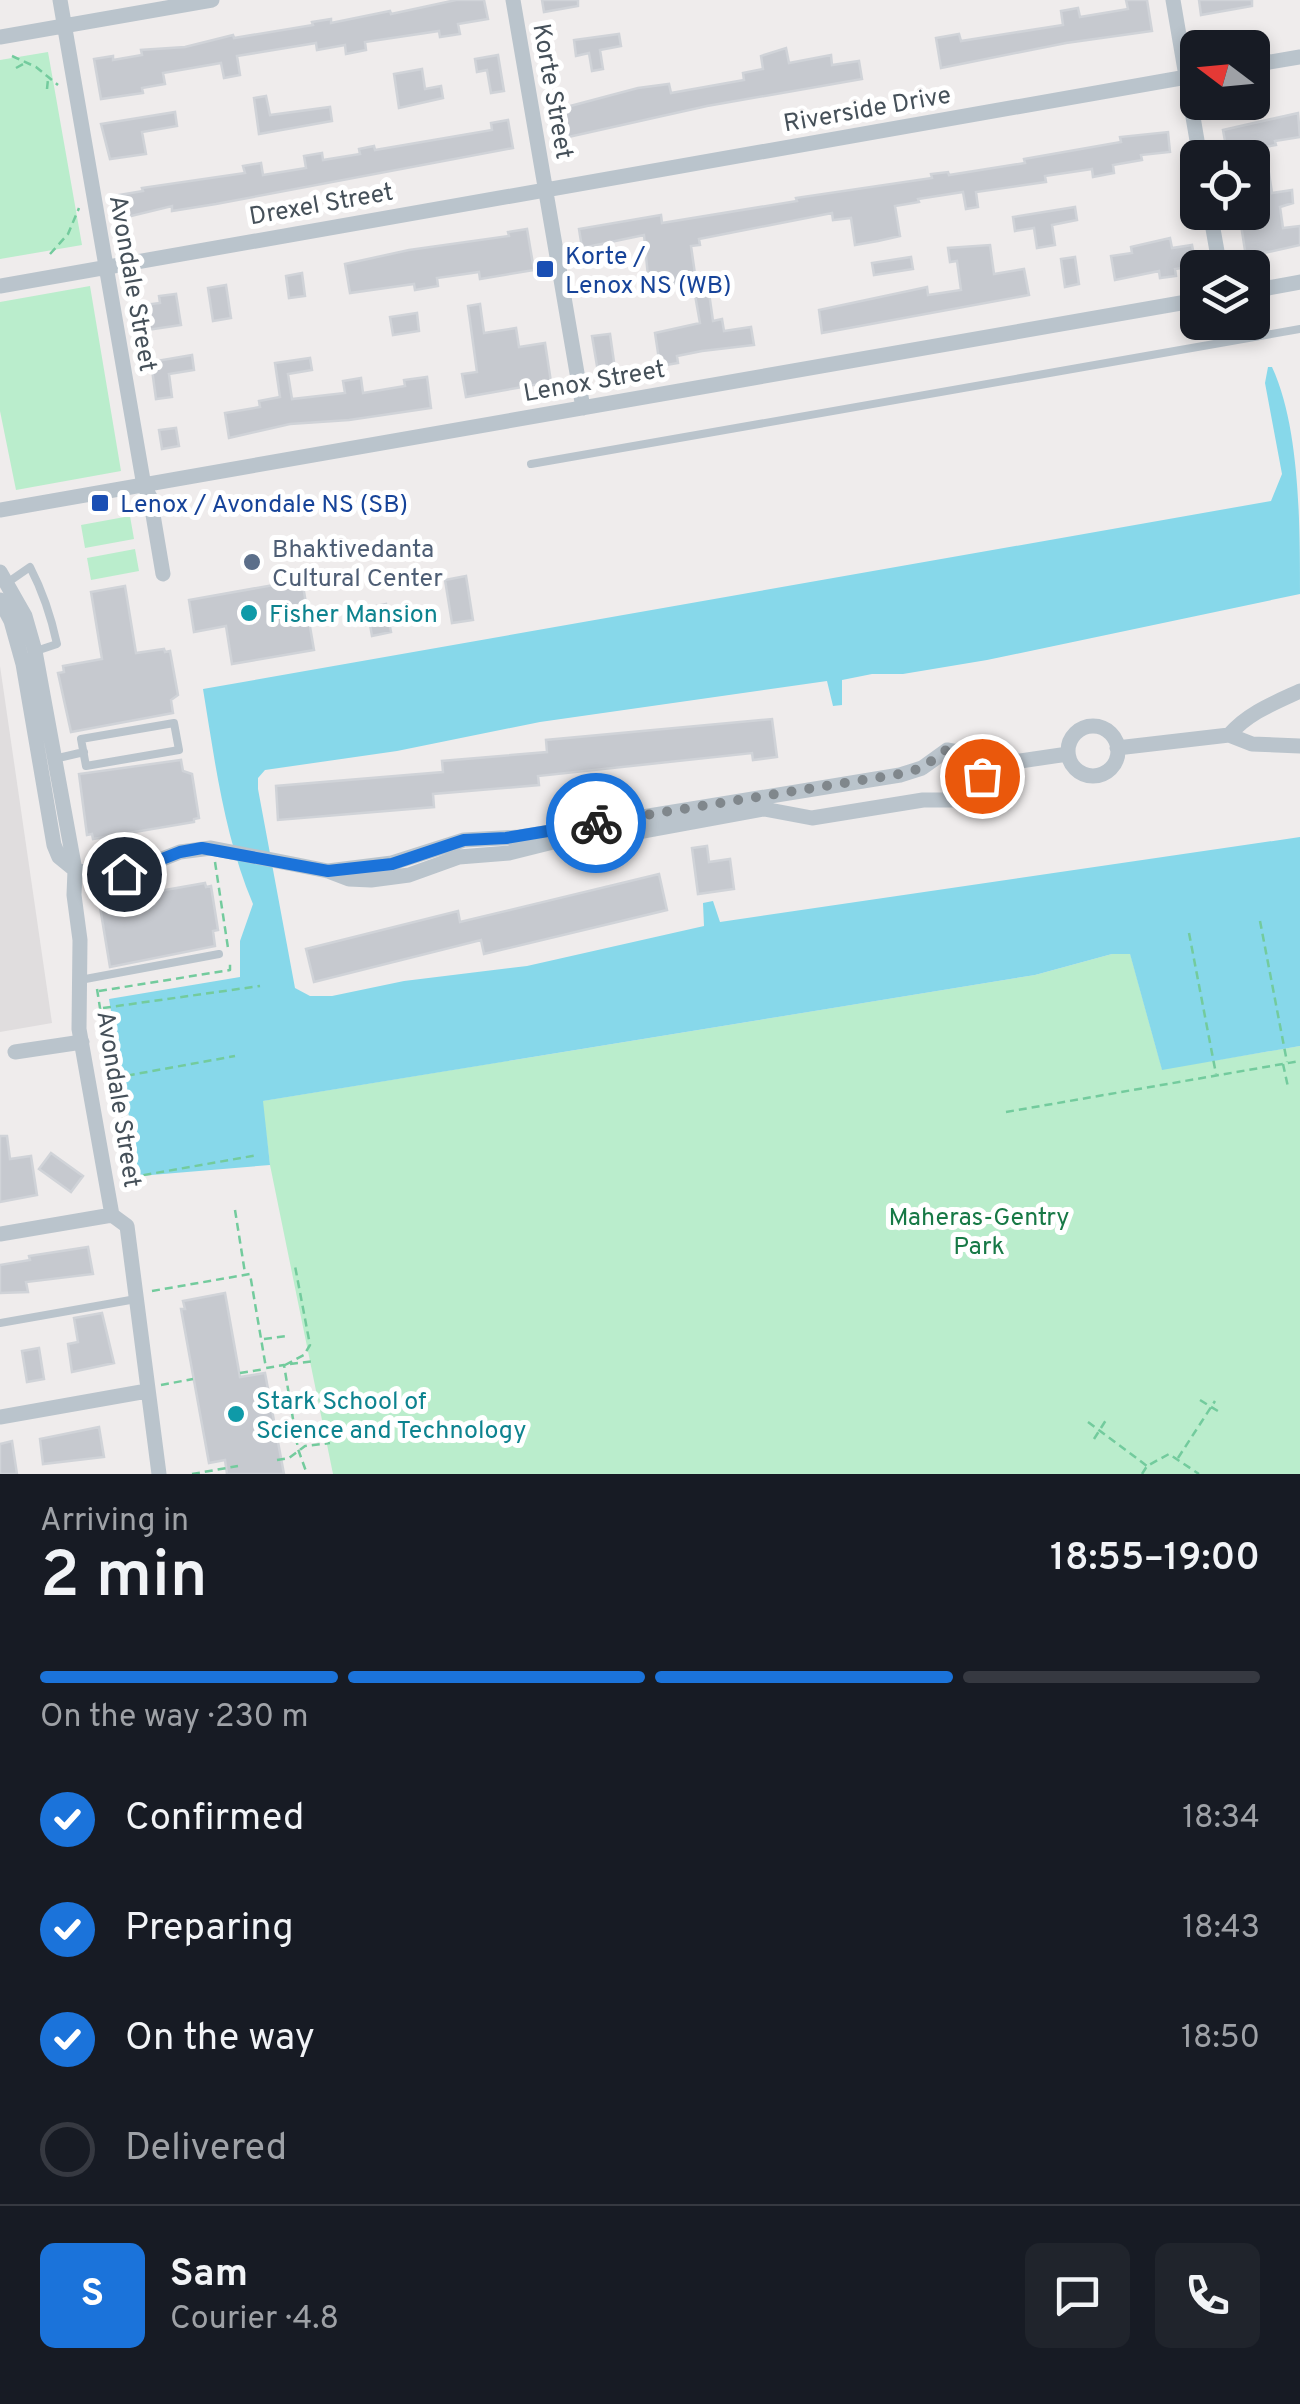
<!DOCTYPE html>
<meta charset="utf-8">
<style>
body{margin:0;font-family:Overpass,sans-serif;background:#20242c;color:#f1f3f6;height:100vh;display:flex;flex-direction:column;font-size:38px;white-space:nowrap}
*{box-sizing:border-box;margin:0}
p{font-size:32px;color:#9ea1a6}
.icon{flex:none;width:55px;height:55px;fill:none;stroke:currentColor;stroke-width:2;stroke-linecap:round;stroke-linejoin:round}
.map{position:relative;height:1474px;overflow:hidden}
.side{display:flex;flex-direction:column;background:#171b24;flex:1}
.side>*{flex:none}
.needle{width:65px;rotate:286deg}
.buttons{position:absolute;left:1180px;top:30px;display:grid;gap:20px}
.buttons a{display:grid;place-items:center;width:90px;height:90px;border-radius:15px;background:#171b24;box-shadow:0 5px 15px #0003;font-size:50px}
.pin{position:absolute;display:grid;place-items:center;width:85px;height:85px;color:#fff;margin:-42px;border:5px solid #fff;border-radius:50%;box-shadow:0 2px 10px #0007}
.courier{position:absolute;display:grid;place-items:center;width:100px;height:100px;margin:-50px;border:8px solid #1b73da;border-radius:50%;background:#fff;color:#222;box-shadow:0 2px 12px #0007}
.overview em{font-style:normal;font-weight:600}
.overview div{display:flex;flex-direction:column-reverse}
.overview{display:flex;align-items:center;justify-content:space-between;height:170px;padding:0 40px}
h1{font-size:65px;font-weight:600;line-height:75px}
.bar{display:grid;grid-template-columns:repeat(4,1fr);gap:15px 10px;align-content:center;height:120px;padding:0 40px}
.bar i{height:12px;border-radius:8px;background:#363941}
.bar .on{background:#1b73da}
.bar p{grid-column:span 4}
.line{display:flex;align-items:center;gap:25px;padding:0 40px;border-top:2px solid #363941}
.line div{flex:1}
.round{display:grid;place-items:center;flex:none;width:105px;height:105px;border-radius:15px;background:#20242c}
ol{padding:0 40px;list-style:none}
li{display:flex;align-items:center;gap:30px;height:110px}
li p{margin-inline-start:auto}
li .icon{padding:10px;border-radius:50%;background:#1b73da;color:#fff;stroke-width:4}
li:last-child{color:#9ea1a6}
li i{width:55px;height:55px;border:5px solid #363941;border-radius:50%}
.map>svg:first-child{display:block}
.education{fill:#e0ddde}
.green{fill:#baedcc}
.water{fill:#87d8ea}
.building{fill:#c6c9cf;stroke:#d0d3d8;stroke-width:2.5}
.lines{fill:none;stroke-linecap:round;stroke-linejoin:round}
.path{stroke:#73cb9d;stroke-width:2.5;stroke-dasharray:8 5;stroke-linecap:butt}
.lane{stroke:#bac4cc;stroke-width:8}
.street{stroke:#bac4cc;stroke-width:15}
.done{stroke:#80878c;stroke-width:10;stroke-dasharray:0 18}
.route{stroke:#1b73da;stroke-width:12}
.transit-dot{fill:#1a4fb4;stroke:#fff;stroke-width:4}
.service-dot{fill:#5c6f8a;stroke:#fff;stroke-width:4}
.culture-dot{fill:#0f9aa8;stroke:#fff;stroke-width:4}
.labels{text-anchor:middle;stroke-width:10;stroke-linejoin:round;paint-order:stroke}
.street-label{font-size:25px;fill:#455059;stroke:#fff}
.transit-label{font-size:25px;fill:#164399;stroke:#fff;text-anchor:start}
.service-label{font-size:25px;fill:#4e5e75;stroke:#fff;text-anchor:start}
.culture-label{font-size:25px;fill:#0d838f;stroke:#fff;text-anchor:start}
.park-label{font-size:25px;fill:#177946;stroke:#fff}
</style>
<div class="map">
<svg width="1300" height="1474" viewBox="0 0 1300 1474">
<rect width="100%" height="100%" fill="#efecec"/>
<!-- education -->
<path class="education" d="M 0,666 L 52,1023 L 0,1032 Z"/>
<!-- green -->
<path class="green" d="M 48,52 L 82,245 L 0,259 L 0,60 Z
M 90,286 L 121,471 L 16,490 L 0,411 L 0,302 Z
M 130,516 L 134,539 L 85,548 L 81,525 Z
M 135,549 L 139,571 L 91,580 L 87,558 Z
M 1130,953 L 1162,1069 L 1300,1046 L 1300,1474 L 333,1474 L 270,1165 L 262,1101 L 1035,975 L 1112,954 Z"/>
<!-- water -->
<path class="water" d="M 1268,367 L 1272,367 C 1300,427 1300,525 1300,594 L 987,660 L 903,674 L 872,674 L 842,680 L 842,705 L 833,706 L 827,681 L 540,722 L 397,751 L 265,770 L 258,778 L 258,789 L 295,988 L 310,996 L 332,996 L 404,981 L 527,966 L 704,926 L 703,903 L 713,901 L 720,922 L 1300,837 L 1300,1046 L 1162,1070 L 1130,954 L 1112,954 L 1035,975 L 263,1101 L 270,1165 L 139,1176 L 109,999 L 240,977 L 240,941 L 253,904 C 224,835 215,762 203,689 L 1271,501 L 1282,474 L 1265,383 Z"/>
<!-- building -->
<path class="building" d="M 456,0 L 484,0 L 488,19 L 458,24 L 460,34 L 440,37 L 439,31 L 365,42 L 366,50 L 346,54 L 345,45 L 317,50 L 316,43 L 237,56 L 240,75 L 224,78 L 221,63 L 163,73 L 165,84 L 142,88 L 143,93 L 101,99 L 94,59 L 113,56 L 113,60 L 142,55 L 141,50 L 185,47 L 233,35 L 234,38 L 313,25 L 312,22 L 331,19 L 331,23 L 390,11 L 391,14 Z
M 542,0 L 578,0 L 578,6 L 544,12 Z
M 1126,0 L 1147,0 L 1152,31 L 1066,43 L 941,68 L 936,38 L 959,34 L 961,41 L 1063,25 L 1061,11 L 1078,8 L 1080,17 L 1128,9 Z
M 1199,0 L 1252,0 L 1252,6 L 1201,15 Z
M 619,34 L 621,46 L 600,50 L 603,69 L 592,71 L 589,53 L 576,56 L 574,40 Z
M 786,48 L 789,63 L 831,55 L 832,65 L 859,61 L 862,79 L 707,106 L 564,138 L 559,109 L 638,88 L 669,84 L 671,93 L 744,80 L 743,73 L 763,69 L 761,56 Z
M 498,55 L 504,91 L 491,93 L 487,70 L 477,72 L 475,59 Z
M 422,69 L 425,89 L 441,86 L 443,98 L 399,108 L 394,74 Z
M 266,96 L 270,115 L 330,107 L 332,121 L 259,134 L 254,98 Z
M 175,112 L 177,126 L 142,132 L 146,154 L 110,159 L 101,124 Z
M 1298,113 L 1300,137 L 1275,141 L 1276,145 L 1265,147 L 1272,193 L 1292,190 L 1293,203 L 1280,207 L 1283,228 L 1300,226 L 1300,245 L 1246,257 L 1239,212 L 1252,212 L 1252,158 L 1228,158 L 1223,130 Z
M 508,120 L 513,148 L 216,204 L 172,211 L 172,206 L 123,218 L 119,195 L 143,191 L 142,188 L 245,173 L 243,166 L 261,163 L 263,175 L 306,168 L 304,156 L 322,153 L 323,160 L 360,154 L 359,149 L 374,146 L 375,150 L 492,130 L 491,123 Z
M 1168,132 L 1170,152 L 1141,155 L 1142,160 L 1113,165 L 1114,173 L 1093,177 L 1092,169 L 1045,176 L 1046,182 L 976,192 L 978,207 L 966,209 L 963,192 L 918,199 L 919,202 L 895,206 L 900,236 L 878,241 L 855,245 L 851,218 L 833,220 L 832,213 L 699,239 L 700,245 L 691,246 L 696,281 L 649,287 L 644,235 L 582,248 L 579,229 L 661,215 L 662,223 L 797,201 L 796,198 L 932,178 L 931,174 L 948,172 L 949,175 L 1025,163 L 1024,159 L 1121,142 L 1120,137 Z
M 1075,207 L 1077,220 L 1052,225 L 1055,245 L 1037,248 L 1034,228 L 1015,231 L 1013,217 Z
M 527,229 L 534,270 L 480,279 L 479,272 L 437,278 L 438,286 L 415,290 L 414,284 L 350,293 L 345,264 L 409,250 L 509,236 L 508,232 Z
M 1170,238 L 1172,248 L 1192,245 L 1196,266 L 1175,269 L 1176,276 L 1160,278 L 1159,271 L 1115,280 L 1111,256 L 1132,253 L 1131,247 Z
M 990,245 L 994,274 L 1024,269 L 1029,295 L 822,333 L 819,310 L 927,287 L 928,295 L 961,290 L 957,261 L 950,262 L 948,248 Z
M 911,257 L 913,269 L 874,275 L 872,263 Z
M 1075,257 L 1079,284 L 1065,287 L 1061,259 Z
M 302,273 L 305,296 L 289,298 L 286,276 Z
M 226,285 L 231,318 L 213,321 L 208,288 Z
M 709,293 L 713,321 L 722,319 L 724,331 L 751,327 L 754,345 L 702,351 L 677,356 L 678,363 L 660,366 L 655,333 L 700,323 L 695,295 Z
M 176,294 L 181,325 L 140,331 L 136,306 L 160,303 L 159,296 Z
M 480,304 L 484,333 L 516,328 L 519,347 L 545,343 L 551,382 L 466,397 L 462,374 L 477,372 L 468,306 Z
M 417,313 L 419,331 L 393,335 L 390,317 Z
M 610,334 L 615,369 L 598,372 L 592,336 Z
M 192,355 L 194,370 L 169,374 L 172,397 L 156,399 L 151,362 Z
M 310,358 L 312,370 L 288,374 L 292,399 L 345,393 L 343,381 L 361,378 L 363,393 L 405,386 L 404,380 L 427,377 L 431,408 L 349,420 L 290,424 L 229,438 L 225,413 L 260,407 L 259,401 L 280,397 L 275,363 Z
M 176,428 L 179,446 L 162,449 L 159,430 Z
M 466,576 L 473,620 L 452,623 L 445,580 Z
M 302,580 L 314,650 L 232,664 L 226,626 L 194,632 L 189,600 Z
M 125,586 L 136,653 L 164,649 L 165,652 L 170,651 L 178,695 L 171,700 L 173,713 L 71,732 L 58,673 L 64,672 L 63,666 L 102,659 L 91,592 Z
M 386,604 L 391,632 L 372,636 L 367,608 Z
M 772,719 L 777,757 L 753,760 L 752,753 L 538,776 L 539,785 L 433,794 L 434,807 L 278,820 L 276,786 L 443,772 L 442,761 L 547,752 L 546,740 Z
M 181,760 L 183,771 L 192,774 L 199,818 L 194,819 L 194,822 L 93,839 L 92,834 L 87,835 L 79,774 Z
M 707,846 L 709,862 L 730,859 L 734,889 L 698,894 L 692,848 Z
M 659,874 L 667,910 L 484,954 L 481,940 L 314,982 L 306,949 L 458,911 L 460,922 Z
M 205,883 L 206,887 L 211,886 L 218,930 L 213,931 L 215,946 L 110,967 L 100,907 L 104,906 L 103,901 Z
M 0,1136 L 7,1136 L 10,1159 L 31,1156 L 37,1195 L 0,1202 Z
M 51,1153 L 83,1176 L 71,1192 L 39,1169 Z
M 88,1247 L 93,1274 L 26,1282 L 28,1292 L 0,1293 L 0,1265 L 30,1260 L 29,1256 Z
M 225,1293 L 240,1377 L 265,1373 L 284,1474 L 227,1474 L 225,1460 L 209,1463 L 181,1309 L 185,1309 L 183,1301 Z
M 102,1313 L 114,1363 L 72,1372 L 68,1344 L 78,1342 L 74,1318 Z
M 39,1348 L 44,1379 L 27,1382 L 22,1351 Z
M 99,1427 L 104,1457 L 43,1464 L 40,1439 Z
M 12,1441 L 17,1474 L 0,1474 L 0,1444 Z"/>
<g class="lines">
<!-- path -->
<path class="path" d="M 12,56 L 36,67 L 58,85
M 16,68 L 25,63
M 47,89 L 48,79
M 50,254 L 68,234 L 79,208
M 947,785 L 959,767
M 215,862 L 228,948
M 1260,921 L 1287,1062
M 1189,933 L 1216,1074
M 97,989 L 127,1178 L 258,1155
M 99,991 L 230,970 L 230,961
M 103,1008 L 260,986
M 1283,1064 L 1288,1087
M 114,1078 L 235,1056
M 1006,1112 L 1300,1061
M 235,1210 L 245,1273
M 152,1291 L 250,1274 L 266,1368 L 284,1365 L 298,1449 L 307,1474
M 264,1339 L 287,1336
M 290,1364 L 315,1361
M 285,1365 L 304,1355 L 310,1345 L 295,1266
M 240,1373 L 265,1369
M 161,1385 L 193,1379
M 1200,1400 L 1221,1413
M 1088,1422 L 1147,1466
M 1094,1439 L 1106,1420
M 1178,1458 L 1215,1401
M 277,1460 L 289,1458 L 305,1446 L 330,1443
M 192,1474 L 238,1466
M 1142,1474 L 1147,1466 L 1169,1454 L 1199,1474"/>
<!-- lane -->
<path class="lane" d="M 531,464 L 1300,329
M 4,585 L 30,567 C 43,592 51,616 57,644 L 36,651
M 174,723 L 179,750 L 86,766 L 81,739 Z
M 54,759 L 84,752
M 80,980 L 219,954
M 0,1323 L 136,1299"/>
<!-- street -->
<path class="street" d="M 60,0 L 144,486 L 150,497 L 163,574
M 513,0 L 583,408
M 1173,0 L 1200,158
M 0,37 L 212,0
M 1252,65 L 1300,57
M 1210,212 L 1220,268
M 0,286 L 1198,75
M 1252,291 L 1300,282
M 0,510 L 1198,300
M 0,572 L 25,616 L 35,651 L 75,870 L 74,895 L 80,940 L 79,1029 L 112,1215
M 0,600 L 11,621 L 23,664 L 54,845 L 59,857 L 75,870 L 104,876 L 124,874 L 180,852 L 211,848 L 328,871 L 349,879 L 371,880 L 409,875 L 459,857 L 509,853 L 561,840 L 605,838 L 764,809 L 812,818 L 923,800 L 954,800 L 971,793 L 993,765
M1068 751a25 25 0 1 1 50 0a25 25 0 1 1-50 0Z
M 1229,735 C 1248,713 1274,703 1300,691
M 1117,748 L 1229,735 L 1252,744 L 1300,746
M 328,871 L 392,863 L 464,840 L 520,837 L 900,775 L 922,768 L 947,750 L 969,754 L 993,765 L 1068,754
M 15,1052 L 82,1042
M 0,1234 L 112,1215 L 127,1226 L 159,1474
M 0,1417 L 147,1391"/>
</g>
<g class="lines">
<!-- done -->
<path class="done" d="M 596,823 L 900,774 L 922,768 L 946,750 L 969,754 L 993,764 L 982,776"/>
<!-- route -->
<path class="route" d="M 124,874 L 180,852 L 202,848 L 328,871 L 392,864 L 464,840 L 506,838 L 596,823"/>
</g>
<!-- markers -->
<g class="transit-dot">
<rect x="535" y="259" width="20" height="20" rx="5"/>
<rect x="90" y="493" width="20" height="20" rx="5"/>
</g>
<circle class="service-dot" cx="252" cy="562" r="10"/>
<g class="culture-dot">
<circle cx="249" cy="613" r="10"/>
<circle cx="236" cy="1414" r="10"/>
</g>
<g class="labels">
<!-- street labels -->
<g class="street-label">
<text transform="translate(554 91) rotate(80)" y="9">Korte Street</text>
<text transform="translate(867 108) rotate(-10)" y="9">Riverside Drive</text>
<text transform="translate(321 203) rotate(-10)" y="9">Drexel Street</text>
<text transform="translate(134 283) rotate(80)" y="9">Avondale Street</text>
<text transform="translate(594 380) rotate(-10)" y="9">Lenox Street</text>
<text transform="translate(120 1099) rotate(81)" y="9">Avondale Street</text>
</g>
<!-- transit labels -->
<g class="transit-label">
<text x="565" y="264">Korte /<tspan x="565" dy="29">Lenox NS (WB)</tspan></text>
<text x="120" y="512">Lenox / Avondale NS (SB)</text>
</g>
<!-- service labels -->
<g class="service-label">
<text x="272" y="557">Bhaktivedanta<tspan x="272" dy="29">Cultural Center</tspan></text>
</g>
<!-- culture labels -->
<g class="culture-label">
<text x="269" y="622">Fisher Mansion</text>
<text x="256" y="1409">Stark School of<tspan x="256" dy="29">Science and Technology</tspan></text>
</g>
<!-- park labels -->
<g class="park-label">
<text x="979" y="1225">Maheras-Gentry<tspan x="979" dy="29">Park</tspan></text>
</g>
</g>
</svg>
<div class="buttons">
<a><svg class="needle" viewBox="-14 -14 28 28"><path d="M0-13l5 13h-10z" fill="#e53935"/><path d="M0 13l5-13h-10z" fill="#9ea1a6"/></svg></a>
<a><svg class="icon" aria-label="locate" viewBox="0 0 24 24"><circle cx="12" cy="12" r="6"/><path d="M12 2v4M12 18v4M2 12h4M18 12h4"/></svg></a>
<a><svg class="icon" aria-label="layers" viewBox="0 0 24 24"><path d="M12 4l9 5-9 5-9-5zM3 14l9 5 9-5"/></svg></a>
</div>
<div class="pin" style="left:982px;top:776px;background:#ea580c"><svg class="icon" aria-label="bag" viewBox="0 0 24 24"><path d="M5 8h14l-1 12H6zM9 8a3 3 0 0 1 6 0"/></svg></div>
<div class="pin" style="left:124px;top:874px;background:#1f2937"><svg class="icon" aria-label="home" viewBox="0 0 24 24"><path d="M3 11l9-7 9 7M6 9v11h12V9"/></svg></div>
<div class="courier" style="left:596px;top:823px"><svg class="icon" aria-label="bike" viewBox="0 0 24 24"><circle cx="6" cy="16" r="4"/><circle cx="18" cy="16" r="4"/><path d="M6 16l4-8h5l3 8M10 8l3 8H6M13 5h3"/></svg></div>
</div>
<section class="side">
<div class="overview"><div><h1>2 min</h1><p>Arriving in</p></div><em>18:55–19:00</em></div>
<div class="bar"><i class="on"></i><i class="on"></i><i class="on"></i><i></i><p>On the way · 230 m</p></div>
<ol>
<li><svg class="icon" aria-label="check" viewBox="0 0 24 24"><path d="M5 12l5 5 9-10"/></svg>Confirmed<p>18:34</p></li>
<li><svg class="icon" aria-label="check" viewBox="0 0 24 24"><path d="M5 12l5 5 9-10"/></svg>Preparing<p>18:43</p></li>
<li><svg class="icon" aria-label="check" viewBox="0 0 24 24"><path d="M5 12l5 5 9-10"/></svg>On the way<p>18:50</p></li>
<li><i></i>Delivered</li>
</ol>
<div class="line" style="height:180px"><b class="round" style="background:#1b73da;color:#fff">S</b><div><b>Sam</b><p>Courier · 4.8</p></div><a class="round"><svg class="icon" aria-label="chat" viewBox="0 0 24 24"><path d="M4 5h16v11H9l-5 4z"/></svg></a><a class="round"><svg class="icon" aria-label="phone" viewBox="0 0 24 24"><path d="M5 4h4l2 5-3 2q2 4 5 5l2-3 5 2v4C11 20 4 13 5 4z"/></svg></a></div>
</section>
